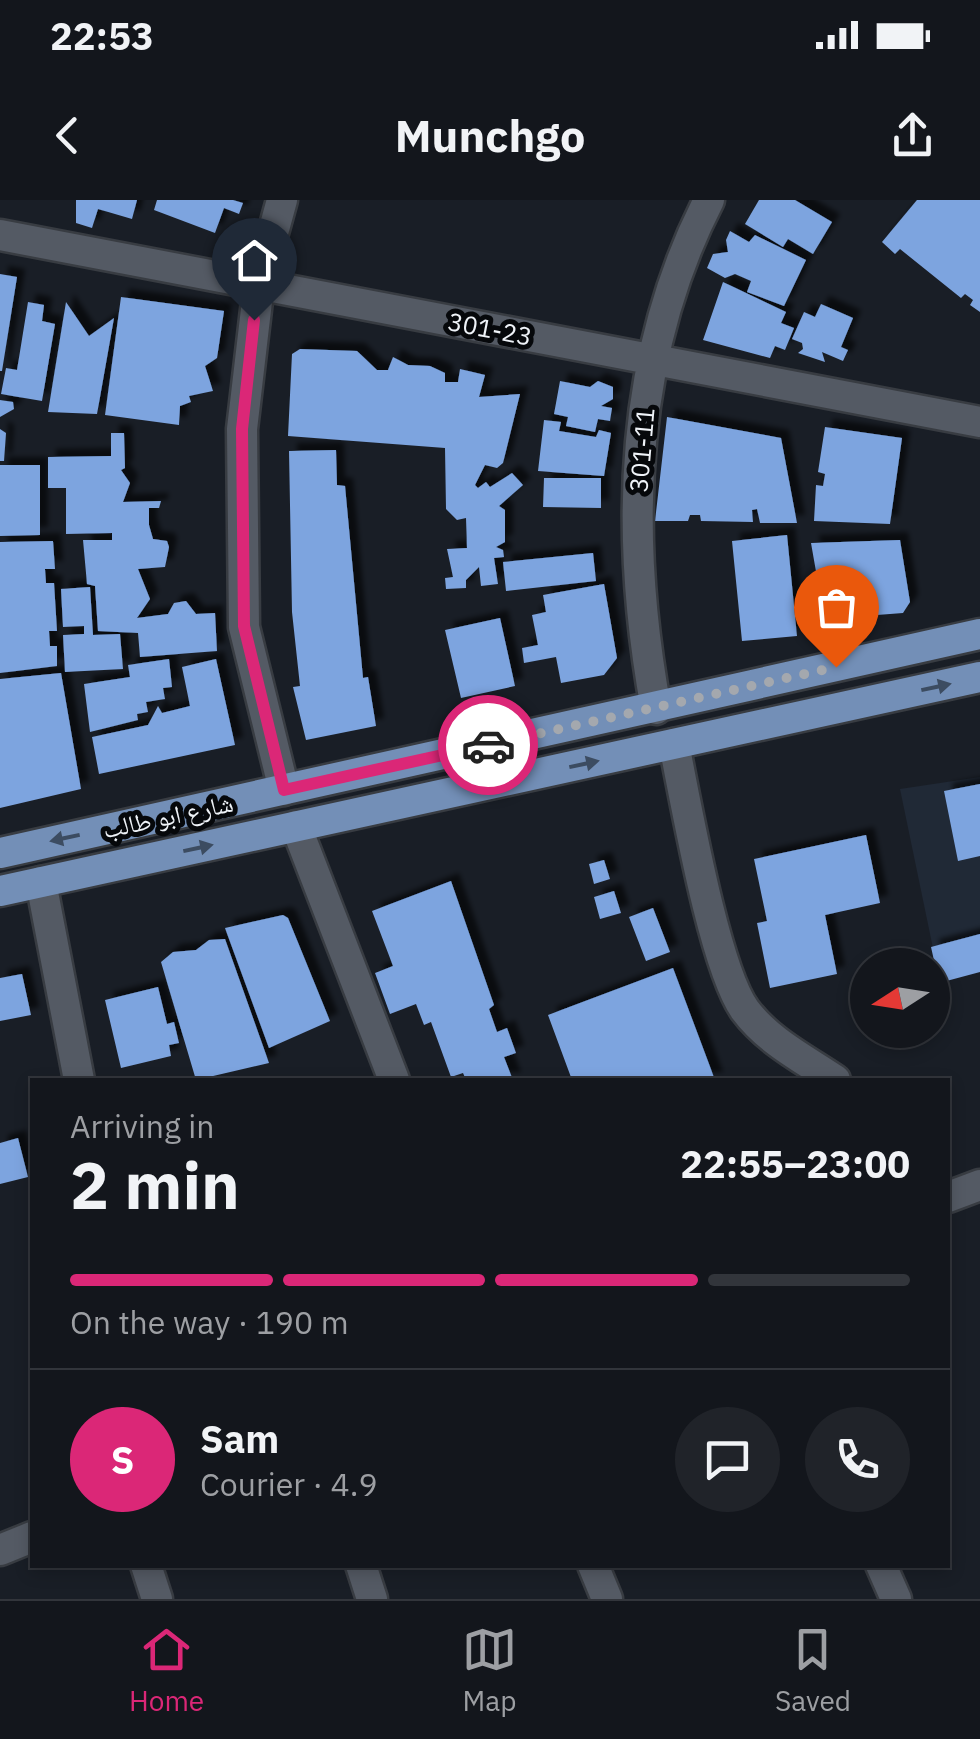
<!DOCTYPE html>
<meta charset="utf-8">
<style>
body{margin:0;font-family:"IBM Plex Sans","Noto Naskh Arabic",sans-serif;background:#202329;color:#f1f3f6;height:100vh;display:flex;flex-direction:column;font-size:38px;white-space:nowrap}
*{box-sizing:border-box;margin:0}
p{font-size:32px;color:#9d9fa3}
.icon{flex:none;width:55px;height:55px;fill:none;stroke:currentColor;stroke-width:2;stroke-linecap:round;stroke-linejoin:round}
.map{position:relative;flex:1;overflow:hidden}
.sheet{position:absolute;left:30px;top:878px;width:920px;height:490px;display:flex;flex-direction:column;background:#13161c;border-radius:0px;box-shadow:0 5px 15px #0003,0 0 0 2px #32353b}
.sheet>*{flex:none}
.needle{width:65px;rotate:258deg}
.buttons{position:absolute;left:850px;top:748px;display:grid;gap:20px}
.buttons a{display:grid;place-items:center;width:100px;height:100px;border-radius:50%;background:#13161c;box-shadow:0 5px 15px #0003,0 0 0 2px #32353b;font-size:50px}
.pin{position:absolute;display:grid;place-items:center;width:85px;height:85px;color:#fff;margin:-102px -42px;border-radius:50% 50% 50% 0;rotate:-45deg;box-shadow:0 0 10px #0007}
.pin .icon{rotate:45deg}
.courier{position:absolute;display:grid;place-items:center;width:100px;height:100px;margin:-50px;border:8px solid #db2777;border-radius:50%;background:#fff;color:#222;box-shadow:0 2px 12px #0007}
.head em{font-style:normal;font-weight:700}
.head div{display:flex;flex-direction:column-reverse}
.head{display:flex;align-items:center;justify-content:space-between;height:170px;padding:0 40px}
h1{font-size:65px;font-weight:700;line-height:75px}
.bar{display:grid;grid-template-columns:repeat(4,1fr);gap:15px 10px;align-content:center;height:120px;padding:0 40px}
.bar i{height:12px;border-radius:8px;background:#32353b}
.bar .selected{background:#db2777}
.bar p{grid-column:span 4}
.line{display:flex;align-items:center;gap:25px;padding:0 40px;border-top:2px solid #32353b}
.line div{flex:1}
.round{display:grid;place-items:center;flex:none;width:105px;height:105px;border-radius:52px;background:#202329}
.status{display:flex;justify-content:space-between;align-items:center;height:70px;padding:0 50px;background:#13161c;direction:ltr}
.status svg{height:28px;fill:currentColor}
header{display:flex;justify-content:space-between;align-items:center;height:130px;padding:0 40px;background:#13161c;font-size:45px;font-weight:700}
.menu{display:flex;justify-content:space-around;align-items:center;height:140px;border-top:2px solid #32353b;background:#13161c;font-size:28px;color:#9d9fa3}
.menu a{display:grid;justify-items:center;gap:5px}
.menu .selected{color:#db2777}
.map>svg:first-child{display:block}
.built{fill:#202936}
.building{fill:#7da4df;filter:url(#shadow)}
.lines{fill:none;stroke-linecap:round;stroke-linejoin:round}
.minor-casing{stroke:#383c42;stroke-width:35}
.major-casing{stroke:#383c42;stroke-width:35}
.minor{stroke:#545a64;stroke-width:30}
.major{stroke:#738fb7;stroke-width:30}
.oneway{fill:#3c4c61}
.done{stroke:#a4a8ae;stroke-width:10;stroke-dasharray:0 18}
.route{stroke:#db2777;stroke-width:12}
.labels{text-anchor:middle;stroke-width:10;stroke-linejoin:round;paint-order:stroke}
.street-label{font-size:25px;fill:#eff3f8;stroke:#06080b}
</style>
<div class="status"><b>22:53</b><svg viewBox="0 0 49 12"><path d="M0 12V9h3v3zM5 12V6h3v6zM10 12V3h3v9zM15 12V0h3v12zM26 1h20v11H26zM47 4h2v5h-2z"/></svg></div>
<header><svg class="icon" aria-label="back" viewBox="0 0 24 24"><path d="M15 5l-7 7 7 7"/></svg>Munchgo<svg class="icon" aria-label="share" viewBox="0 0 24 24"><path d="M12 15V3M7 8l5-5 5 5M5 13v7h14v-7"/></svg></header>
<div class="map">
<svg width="980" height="1399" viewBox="0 0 980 1399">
<defs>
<filter id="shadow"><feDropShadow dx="8" dy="-8" stdDeviation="2.5" flood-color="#0009"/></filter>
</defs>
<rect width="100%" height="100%" fill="#191e26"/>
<!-- built -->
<path class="built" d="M 980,577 L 980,770 L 940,782 L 900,589 Z"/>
<!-- building -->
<path class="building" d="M 76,0 L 137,0 L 132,19 L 98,9 L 92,28 L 76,23 Z
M 157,0 L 233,0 L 243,3 L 239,14 L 224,8 L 215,33 L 154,10 Z
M 759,0 L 795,0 L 832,22 L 813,54 L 788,39 L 783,47 L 745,24 Z
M 917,0 L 980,0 L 980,112 L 970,105 L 973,100 L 965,94 L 961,98 L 900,49 L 895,54 L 882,42 Z
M 730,31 L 749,42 L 755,35 L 806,60 L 784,106 L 747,92 L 751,81 L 735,74 L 725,78 L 707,68 L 713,54 L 728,52 L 726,40 Z
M 0,74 L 17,77 L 2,171 L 0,171 Z
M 723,82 L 786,112 L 781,123 L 794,128 L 785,150 L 775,146 L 770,158 L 703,140 Z
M 121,97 L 224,111 L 217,158 L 205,166 L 213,191 L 189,196 L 191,202 L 180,206 L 179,225 L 105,215 Z
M 28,102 L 44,105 L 42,121 L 55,124 L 42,201 L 1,194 L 6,168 L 17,170 Z
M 66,102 L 89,136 L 114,118 L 97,214 L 48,212 Z
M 821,104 L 853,118 L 841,147 L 848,150 L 843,161 L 822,152 L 825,162 L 798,153 L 803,149 L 802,143 L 792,139 L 804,112 L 815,117 Z
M 300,149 L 357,151 L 377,170 L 388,170 L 393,157 L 408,165 L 430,166 L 445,173 L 445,182 L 458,182 L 460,169 L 485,175 L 479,197 L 520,194 L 503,263 L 497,268 L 485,265 L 475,285 L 478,288 L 486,282 L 490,287 L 512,273 L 523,285 L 499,306 L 505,310 L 505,342 L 496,347 L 503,350 L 504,357 L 494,358 L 498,384 L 481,386 L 479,367 L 466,380 L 466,388 L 446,389 L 445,378 L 453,377 L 447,349 L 467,348 L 466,318 L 457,320 L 446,309 L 445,248 L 288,236 L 292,154 Z
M 560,181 L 590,187 L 598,181 L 613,187 L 613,199 L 601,206 L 612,208 L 610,221 L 598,219 L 595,232 L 566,226 L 568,217 L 554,214 Z
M 0,200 L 13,202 L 14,209 L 0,217 Z
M 667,217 L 781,238 L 797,323 L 760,323 L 757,309 L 752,310 L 753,322 L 701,321 L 700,315 L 690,315 L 688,321 L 655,321 Z
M 544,220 L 561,222 L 559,231 L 596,237 L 599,230 L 611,233 L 604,276 L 538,271 Z
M 825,227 L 902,238 L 890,324 L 814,321 L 816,285 L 823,286 L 825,274 L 818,272 Z
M 0,229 L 6,233 L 4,261 L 0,261 Z
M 111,233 L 124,233 L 125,268 L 121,270 L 130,283 L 123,302 L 161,301 L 159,308 L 149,308 L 149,325 L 153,339 L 167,341 L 169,347 L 165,367 L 138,369 L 150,399 L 137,418 L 168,414 L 174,403 L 186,401 L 196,414 L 215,413 L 217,451 L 140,457 L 138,433 L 98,431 L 95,386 L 87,384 L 83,340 L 112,340 L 112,333 L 66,334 L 66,288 L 48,288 L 48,257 L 111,256 Z
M 336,250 L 337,285 L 345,286 L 363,478 L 368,477 L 376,526 L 306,540 L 293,487 L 300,486 L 292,412 L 289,251 Z
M 0,265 L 40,265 L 40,335 L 0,336 Z
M 544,278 L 601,278 L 601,308 L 543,307 Z
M 787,335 L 797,436 L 742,441 L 732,341 Z
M 900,340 L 910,402 L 903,413 L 851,417 L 846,380 L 818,383 L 811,343 Z
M 53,341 L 55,369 L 45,369 L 46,383 L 54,383 L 57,431 L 49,431 L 50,446 L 57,446 L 57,466 L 0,473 L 0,342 Z
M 593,353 L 596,381 L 506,391 L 503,362 Z
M 604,384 L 617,458 L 604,475 L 561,483 L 556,457 L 524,463 L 522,448 L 538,445 L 532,415 L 546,412 L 543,395 Z
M 90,387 L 93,435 L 120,434 L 123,469 L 65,472 L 63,435 L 84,434 L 84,426 L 63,427 L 61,389 Z
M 500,418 L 515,486 L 461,498 L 445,430 Z
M 169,459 L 172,487 L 163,488 L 165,499 L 146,502 L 148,512 L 137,514 L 138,520 L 90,532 L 84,484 L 130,477 L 128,465 Z
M 216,459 L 235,545 L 99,574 L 92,537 L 148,525 L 158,506 L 162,513 L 190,506 L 182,467 Z
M 61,473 L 81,589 L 0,608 L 0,479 Z
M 980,584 L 980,656 L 958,661 L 944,591 Z
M 866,635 L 880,703 L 825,715 L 837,774 L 770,788 L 757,723 L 767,721 L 754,659 Z
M 604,660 L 610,679 L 594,684 L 589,664 Z
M 451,681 L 494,805 L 489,809 L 497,832 L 507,828 L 516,853 L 504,857 L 513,880 L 466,880 L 463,873 L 451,877 L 431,822 L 424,825 L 416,804 L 390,814 L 375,773 L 393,766 L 372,711 Z
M 614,691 L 621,713 L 600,719 L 594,697 Z
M 653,708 L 670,752 L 646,761 L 629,717 Z
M 283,715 L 288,718 L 330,821 L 269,848 L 225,728 Z
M 980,734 L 980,772 L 939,783 L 931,747 Z
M 225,739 L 269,863 L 196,880 L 161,762 L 173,752 L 196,750 L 209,740 Z
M 673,768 L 715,880 L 572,880 L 548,815 Z
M 22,774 L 31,815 L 0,821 L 0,778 Z
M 158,787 L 167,824 L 174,822 L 179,843 L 169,845 L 171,856 L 121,868 L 105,800 Z
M 18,938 L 28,977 L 0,984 L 0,943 Z"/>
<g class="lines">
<!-- minor casing -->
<g class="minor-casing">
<path id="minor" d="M 282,0 L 259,84 L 242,229 L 244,427 L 284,590
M 0,35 L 980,222
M 656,509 C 625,338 628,157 709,0
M 674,544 C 686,603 714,767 745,810 C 768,841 804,859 835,880
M 296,626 L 394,880
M 41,682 L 79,880
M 948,997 L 980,985
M 0,1350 L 32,1337
M 146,1365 L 157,1399
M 361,1365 L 372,1399
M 593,1365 L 607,1399
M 881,1365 L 896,1399"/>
</g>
<!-- major casing -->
<g class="major-casing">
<path id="major" d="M 0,653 L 980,434
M 0,691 L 980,477"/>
</g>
<!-- minor -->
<use href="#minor" class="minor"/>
<!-- major -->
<use href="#major" class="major"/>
</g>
<!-- one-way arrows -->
<defs><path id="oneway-solid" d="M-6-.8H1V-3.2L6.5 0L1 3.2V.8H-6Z" transform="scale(2.5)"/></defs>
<g class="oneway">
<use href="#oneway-solid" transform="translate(936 487) rotate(-12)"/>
<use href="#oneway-solid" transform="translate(584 564) rotate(-12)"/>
<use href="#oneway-solid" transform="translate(65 638) rotate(168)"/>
<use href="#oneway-solid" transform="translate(198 648) rotate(-12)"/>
</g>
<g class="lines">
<!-- done -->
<path class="done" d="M 488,545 L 836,467"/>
<!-- route -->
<path class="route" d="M 254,120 L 242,229 L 244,426 L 284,590 L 488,545"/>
</g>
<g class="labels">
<!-- street labels -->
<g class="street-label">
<text transform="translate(490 129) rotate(11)" y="9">301-23</text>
<text transform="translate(642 250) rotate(-85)" y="9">301-11</text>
<text transform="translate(168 616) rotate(-12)" y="9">شارع ابو طالب</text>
</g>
</g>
</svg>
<div class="buttons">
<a><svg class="needle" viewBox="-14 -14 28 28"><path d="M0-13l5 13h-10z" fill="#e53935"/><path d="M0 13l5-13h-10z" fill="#9d9fa3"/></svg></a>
</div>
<div class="pin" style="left:836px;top:467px;background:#ea580c"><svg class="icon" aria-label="bag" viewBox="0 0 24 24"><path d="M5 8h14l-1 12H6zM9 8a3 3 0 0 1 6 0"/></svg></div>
<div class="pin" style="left:254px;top:120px;background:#1f2937"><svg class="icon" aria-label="home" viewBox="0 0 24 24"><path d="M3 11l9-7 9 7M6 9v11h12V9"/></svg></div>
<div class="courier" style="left:488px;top:545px"><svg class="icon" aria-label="car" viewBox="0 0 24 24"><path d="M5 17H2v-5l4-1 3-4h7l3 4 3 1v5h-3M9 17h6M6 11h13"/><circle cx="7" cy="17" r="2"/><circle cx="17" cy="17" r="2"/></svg></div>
<section class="sheet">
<div class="head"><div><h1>2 min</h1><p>Arriving in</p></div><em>22:55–23:00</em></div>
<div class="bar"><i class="selected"></i><i class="selected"></i><i class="selected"></i><i></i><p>On the way · 190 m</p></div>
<div class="line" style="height:180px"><b class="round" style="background:#db2777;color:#fff">S</b><div><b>Sam</b><p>Courier · 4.9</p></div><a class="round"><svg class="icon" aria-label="chat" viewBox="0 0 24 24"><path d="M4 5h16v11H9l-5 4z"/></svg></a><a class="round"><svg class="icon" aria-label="phone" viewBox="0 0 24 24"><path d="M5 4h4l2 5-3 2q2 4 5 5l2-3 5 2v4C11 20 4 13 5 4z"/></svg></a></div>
</section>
</div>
<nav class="menu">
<a class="selected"><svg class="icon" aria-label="home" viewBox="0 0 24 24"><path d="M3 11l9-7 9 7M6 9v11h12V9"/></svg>Home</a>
<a><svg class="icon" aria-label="map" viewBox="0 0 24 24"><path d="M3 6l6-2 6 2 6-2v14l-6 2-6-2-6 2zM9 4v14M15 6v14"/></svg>Map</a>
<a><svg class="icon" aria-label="saved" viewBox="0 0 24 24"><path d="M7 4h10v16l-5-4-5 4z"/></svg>Saved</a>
</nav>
